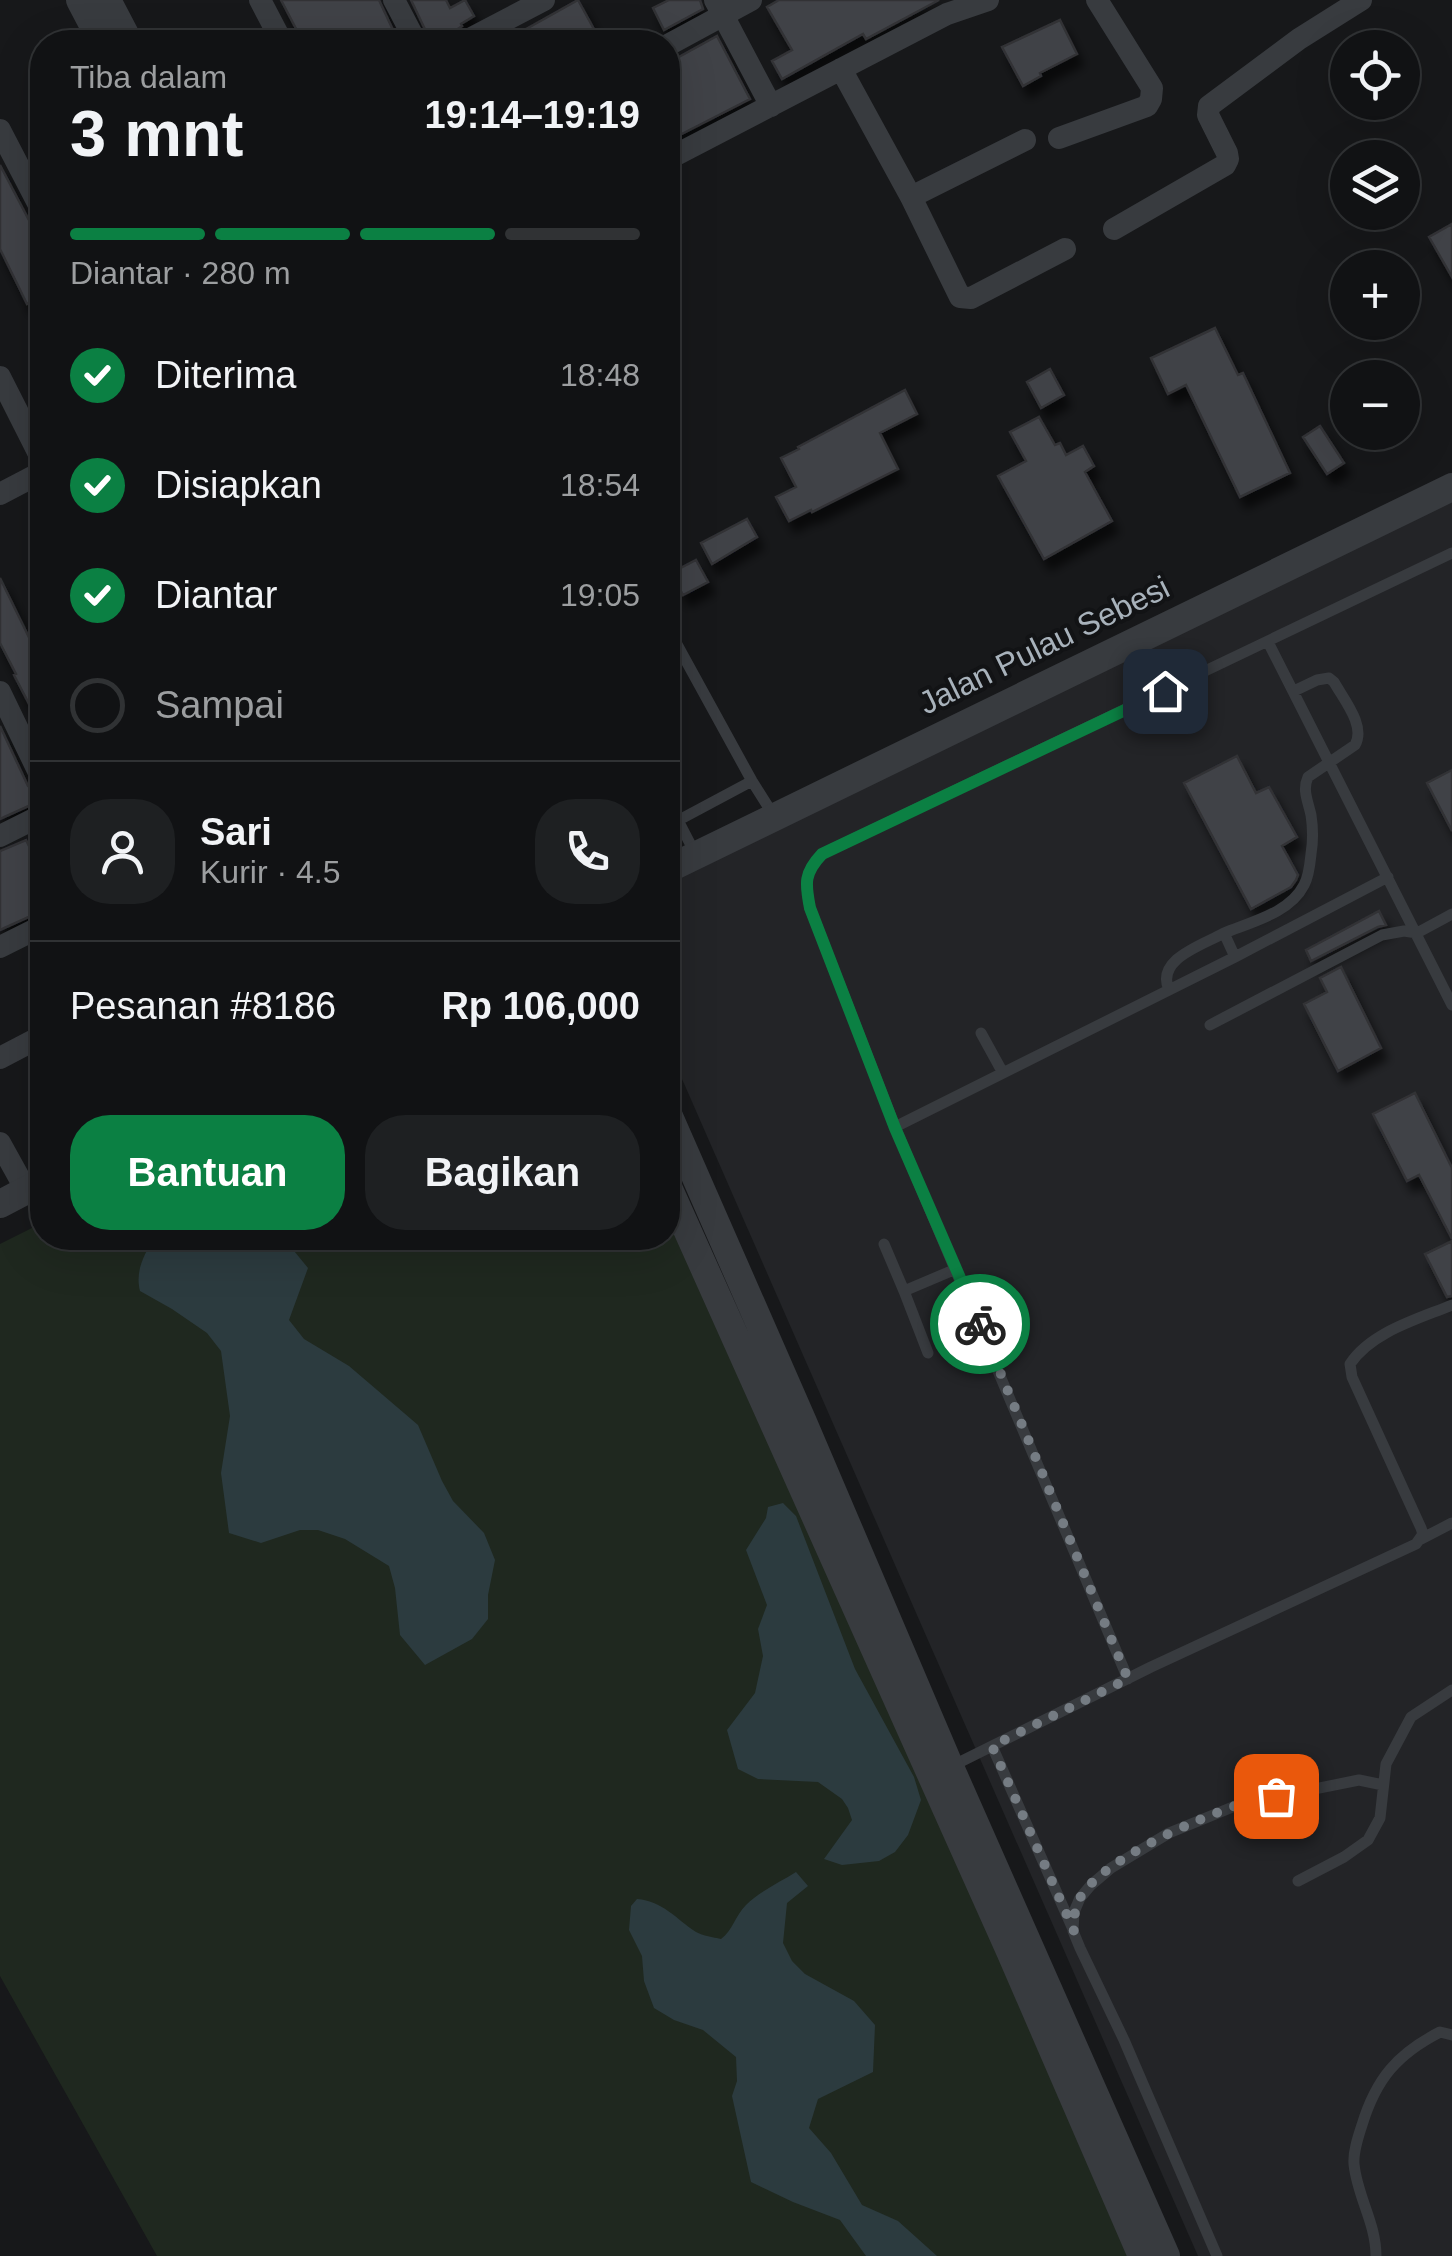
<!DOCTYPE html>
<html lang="id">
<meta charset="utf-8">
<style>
body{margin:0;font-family:Helvetica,sans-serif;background:#1e2022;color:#f1f3f6;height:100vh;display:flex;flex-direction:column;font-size:38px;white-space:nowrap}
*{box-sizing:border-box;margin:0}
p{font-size:32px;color:#9c9ea0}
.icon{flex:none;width:55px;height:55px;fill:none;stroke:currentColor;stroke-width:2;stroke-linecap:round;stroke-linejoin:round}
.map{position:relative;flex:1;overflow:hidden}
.panel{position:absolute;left:30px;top:30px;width:650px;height:1220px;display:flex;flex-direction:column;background:#111214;border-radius:40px;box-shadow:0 10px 40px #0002,0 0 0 2px #303234}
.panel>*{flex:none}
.tools{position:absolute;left:1330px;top:30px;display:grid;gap:20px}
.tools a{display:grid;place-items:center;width:90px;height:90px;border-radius:50%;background:#111214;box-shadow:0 10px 40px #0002,0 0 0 2px #303234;font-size:50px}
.pin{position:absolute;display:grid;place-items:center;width:85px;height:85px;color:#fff;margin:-42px;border-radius:20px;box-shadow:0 5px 15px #0006}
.courier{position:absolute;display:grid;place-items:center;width:100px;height:100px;margin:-50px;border:8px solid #0b8043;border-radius:50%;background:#fff;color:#222;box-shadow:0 2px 12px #0007}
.head em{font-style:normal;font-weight:600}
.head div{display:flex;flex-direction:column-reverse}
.head{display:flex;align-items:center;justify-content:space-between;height:170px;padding:0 40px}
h1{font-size:65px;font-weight:600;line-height:75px}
.bar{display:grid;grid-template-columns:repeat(4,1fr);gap:15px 10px;align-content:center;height:120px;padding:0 40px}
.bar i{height:12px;border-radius:8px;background:#303234}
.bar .selected{background:#0b8043}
.bar p{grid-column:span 4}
.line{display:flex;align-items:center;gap:25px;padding:0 40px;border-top:2px solid #303234}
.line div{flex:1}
.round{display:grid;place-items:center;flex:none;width:105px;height:105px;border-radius:40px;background:#1e2022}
ol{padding:0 40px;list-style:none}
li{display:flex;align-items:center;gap:30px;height:110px}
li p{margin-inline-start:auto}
li .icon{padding:10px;border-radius:50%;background:#0b8043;color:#fff;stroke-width:4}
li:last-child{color:#9c9ea0}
li i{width:55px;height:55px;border:5px solid #303234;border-radius:50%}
.cta{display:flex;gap:20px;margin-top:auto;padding:20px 40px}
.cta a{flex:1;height:115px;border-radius:40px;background:#0b8043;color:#fff;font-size:40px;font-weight:600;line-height:115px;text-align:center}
.cta a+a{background:#1e2022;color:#f1f3f6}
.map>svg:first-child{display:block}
.built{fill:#232427}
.green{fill:#1f281f}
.water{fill:#2c3b3f}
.building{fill:#414347;stroke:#313236;stroke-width:2.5;filter:url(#shadow)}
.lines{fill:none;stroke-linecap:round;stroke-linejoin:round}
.service{stroke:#383b3f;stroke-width:11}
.minor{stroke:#383b3f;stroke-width:22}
.tertiary{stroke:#383b3f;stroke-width:28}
.done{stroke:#757c83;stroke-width:10;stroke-dasharray:0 18}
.route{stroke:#0b8043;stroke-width:12}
.labels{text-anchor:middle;stroke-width:8;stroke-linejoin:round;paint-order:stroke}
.street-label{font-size:32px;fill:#a8b2bb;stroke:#121315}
</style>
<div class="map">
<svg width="1452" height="2256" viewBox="0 0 1452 2256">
<defs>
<filter id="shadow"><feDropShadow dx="6" dy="11" stdDeviation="5" flood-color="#0009"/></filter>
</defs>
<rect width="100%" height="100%" fill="#17181a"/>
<!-- built -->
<path class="built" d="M 1452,496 L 1452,2256 L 1198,2256 L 668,1047 L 668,880 Z"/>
<!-- green -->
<path class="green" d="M 668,1204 L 1143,2256 L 157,2256 L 0,1976 L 0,1244 L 42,1223 L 42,1238 L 668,1238 Z"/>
<!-- water -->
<path class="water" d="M 154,1238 L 287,1238 L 290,1246 L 308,1268 L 289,1320 L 304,1339 L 349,1366 L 418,1425 L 442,1481 L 453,1501 L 484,1533 L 495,1560 L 488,1595 L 488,1619 L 472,1639 L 425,1665 L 400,1635 L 395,1588 L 389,1566 L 345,1539 L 318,1530 L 300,1530 L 261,1543 L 229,1533 L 221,1473 L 230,1416 L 221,1351 L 207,1333 L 172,1309 L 140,1291 C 135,1271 144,1255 154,1238 Z
M 783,1503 L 796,1516 L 855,1669 L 914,1777 L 921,1800 L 908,1835 L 895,1852 L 879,1861 L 842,1865 L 824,1859 L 852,1820 L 848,1808 L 842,1799 L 818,1782 L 758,1779 L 738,1769 L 727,1730 L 755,1693 L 763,1656 L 758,1629 L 767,1605 L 746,1550 L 766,1518 L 768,1507 Z
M 796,1872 L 808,1886 L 787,1903 L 783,1943 L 792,1961 L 805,1974 L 854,2001 L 875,2025 L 873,2072 L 818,2099 L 809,2128 L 831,2153 L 862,2205 L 898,2221 L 937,2256 L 866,2256 L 840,2220 L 793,2202 L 751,2182 L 732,2096 L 737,2081 L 736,2057 L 703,2030 L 674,2020 L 654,2008 L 644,1981 L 642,1956 L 629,1930 L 631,1906 L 637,1899 C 663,1901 676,1919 696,1932 C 703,1936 713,1937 721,1939 C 733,1930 735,1916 746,1905 C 759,1892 780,1882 796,1872 Z"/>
<!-- building -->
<path class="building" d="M 281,0 L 379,0 L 393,30 L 369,42 L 303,42 Z
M 411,0 L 446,0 L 450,8 L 465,0 L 474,16 L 461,24 L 462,26 L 452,33 L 449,41 L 431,42 Z
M 578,0 L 595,31 L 572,42 L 503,42 Z
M 669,0 L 700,0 L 703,9 L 664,30 L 653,8 Z
M 779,0 L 939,0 L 866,39 L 863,34 L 782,79 L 772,61 L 792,50 L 767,7 Z
M 1060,20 L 1077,54 L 1040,73 L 1041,76 L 1023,86 L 1002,47 Z
M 717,36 L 750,99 L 668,141 L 668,63 Z
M 0,165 L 42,245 L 42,295 L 27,304 L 0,249 Z
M 1452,224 L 1452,277 L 1429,237 Z
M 1215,328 L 1238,375 L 1243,373 L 1290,473 L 1240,497 L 1186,385 L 1168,394 L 1151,358 Z
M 1050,369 L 1064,395 L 1041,408 L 1027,382 Z
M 905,390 L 917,414 L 880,433 L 898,469 L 812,512 L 811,510 L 789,521 L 776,497 L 796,487 L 781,458 L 799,449 L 798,447 Z
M 1039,417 L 1055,445 L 1060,443 L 1066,455 L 1083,446 L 1094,466 L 1085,472 L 1112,521 L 1044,559 L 998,476 L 1026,461 L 1010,432 Z
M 1320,426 L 1344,463 L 1327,474 L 1303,437 Z
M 747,519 L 757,537 L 712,564 L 701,543 Z
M 696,560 L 708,582 L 683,595 L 671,573 Z
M 0,578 L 42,664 L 42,729 L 14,675 L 16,674 L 0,643 Z
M 0,726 L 28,786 L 42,796 L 42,800 L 0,819 Z
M 1237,756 L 1256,793 L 1269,787 L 1297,837 L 1282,846 L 1298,875 L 1296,880 L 1291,887 L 1251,909 L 1184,783 Z
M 1452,770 L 1452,831 L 1427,783 Z
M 26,840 L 30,848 L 42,842 L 42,911 L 0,930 L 0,851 Z
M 1379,911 L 1386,925 L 1378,927 L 1311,961 L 1306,950 Z
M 1341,967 L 1381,1048 L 1338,1071 L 1304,1004 L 1327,992 L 1320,978 Z
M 1415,1093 L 1452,1168 L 1452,1239 L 1419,1175 L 1407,1181 L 1373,1114 Z
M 1452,1241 L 1452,1296 L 1447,1297 L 1425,1254 Z"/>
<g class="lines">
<!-- service -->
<path class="service" d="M 668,628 L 752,781 L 774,816
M 1268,642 L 1452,1005
M 668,801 L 696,855
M 679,820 L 752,781
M 1224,933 C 1251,922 1290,913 1304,885 C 1309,876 1310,864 1311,854 C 1313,842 1313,828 1311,815 C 1308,801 1302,790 1308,777 L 1355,745 C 1366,726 1344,700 1334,682 L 1329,678 L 1317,680 L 1294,691
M 1169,990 C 1155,959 1203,945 1224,933 L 1235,957
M 1210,1025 L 1382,935 L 1404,931 L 1417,933 L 1452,914
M 981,1033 L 1003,1073
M 895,1127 L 1235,957 L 1388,877
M 884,1244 L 904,1291
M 928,1353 L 904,1291 L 956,1269
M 1421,1539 L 1452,1523
M 1128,1679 L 895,1127 L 810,908 C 805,883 804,873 822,854 L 1452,553
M 992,1746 L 1072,1927
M 950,1767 L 1151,1667 L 1416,1544 L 1423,1534 L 1421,1528 L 1352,1377 L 1350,1364 C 1371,1332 1418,1319 1452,1305
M 1298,1881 L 1344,1857 L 1368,1840 L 1380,1818 L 1386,1764 L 1411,1717 L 1452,1690
M 1217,2256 L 1124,2040 L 1080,1948 L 1073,1931 L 1074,1912 L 1080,1898 L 1091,1885 L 1111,1868 L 1169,1833 L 1240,1804 L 1359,1780 L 1383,1785
M 1376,2256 C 1376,2223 1357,2196 1354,2164 C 1353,2152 1358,2137 1362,2125 C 1376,2079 1397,2054 1440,2032 L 1452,2035"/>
<!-- minor -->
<path class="minor" d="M 260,0 L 282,42
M 394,0 L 416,42
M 715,0 L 771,106
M 464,42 L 544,0
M 668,45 L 751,0
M 841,69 L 911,197 L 960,297 L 971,298 L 1065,249
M 0,130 L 42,211
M 1059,138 L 1147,106 L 1151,99 L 1152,88 L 1097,0
M 668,159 L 947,14 L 988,0
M 911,197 L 1025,140
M 1114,229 L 1225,165 L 1228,159 L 1227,153 L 1208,115 L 1209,106 L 1299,39 L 1361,0
M 0,377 L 42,460
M 0,494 L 42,472
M 0,692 L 42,779
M 0,836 L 42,815
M 0,947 L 42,926
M 0,1058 L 42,1036
M 0,1143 L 26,1190"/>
<!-- tertiary -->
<path class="tertiary" d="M 80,0 L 102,42
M 107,0 L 129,42
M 668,869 L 1452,487
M 668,1114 L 803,1422 L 950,1767 L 1166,2256
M 668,1187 L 1010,1951 L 1142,2256
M 0,1204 L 42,1182"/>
</g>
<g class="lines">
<!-- done -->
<path class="done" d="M 980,1324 L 1128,1679 L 992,1746 L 1074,1931 C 1074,1920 1074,1910 1079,1900 C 1098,1861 1197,1819 1238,1805 C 1250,1801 1264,1799 1276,1796"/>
<!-- route -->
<path class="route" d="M 980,1324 L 895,1128 L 810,908 C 805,883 804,873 822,854 L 1165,691"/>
</g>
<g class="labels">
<!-- street labels -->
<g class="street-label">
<text transform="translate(1044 645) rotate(-26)" y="11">Jalan Pulau Sebesi</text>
</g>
</g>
</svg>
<div class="tools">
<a><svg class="icon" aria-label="locate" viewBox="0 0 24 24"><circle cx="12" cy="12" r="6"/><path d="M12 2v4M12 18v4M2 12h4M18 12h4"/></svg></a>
<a><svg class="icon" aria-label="layers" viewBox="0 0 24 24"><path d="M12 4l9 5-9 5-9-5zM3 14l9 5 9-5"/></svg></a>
<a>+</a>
<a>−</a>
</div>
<div class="pin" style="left:1276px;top:1796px;background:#ea580c"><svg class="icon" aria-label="bag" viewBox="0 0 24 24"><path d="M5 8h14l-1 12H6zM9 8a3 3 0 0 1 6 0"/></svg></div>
<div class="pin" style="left:1165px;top:691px;background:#1f2937"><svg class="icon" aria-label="home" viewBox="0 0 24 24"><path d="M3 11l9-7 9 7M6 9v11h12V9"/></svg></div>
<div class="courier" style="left:980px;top:1324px"><svg class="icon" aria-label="bike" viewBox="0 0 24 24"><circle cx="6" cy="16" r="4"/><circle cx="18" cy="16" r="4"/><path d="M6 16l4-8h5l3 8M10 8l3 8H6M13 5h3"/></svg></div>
<section class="panel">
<div class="head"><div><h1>3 mnt</h1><p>Tiba dalam</p></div><em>19:14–19:19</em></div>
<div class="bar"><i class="selected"></i><i class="selected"></i><i class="selected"></i><i></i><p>Diantar · 280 m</p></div>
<ol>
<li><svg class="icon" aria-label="check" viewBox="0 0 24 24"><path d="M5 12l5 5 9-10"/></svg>Diterima<p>18:48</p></li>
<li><svg class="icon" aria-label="check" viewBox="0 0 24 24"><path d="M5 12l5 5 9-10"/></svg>Disiapkan<p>18:54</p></li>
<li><svg class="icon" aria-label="check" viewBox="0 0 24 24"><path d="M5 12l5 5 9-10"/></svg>Diantar<p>19:05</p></li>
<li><i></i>Sampai</li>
</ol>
<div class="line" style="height:180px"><a class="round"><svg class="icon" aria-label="person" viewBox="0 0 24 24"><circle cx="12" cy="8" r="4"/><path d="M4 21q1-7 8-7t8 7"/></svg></a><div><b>Sari</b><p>Kurir · 4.5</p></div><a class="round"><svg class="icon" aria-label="phone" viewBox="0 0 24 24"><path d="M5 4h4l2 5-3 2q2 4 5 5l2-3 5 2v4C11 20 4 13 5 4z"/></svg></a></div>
<div class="line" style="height:130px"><div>Pesanan #8186</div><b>Rp 106,000</b></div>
<div class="cta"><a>Bantuan</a><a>Bagikan</a></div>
</section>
</div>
